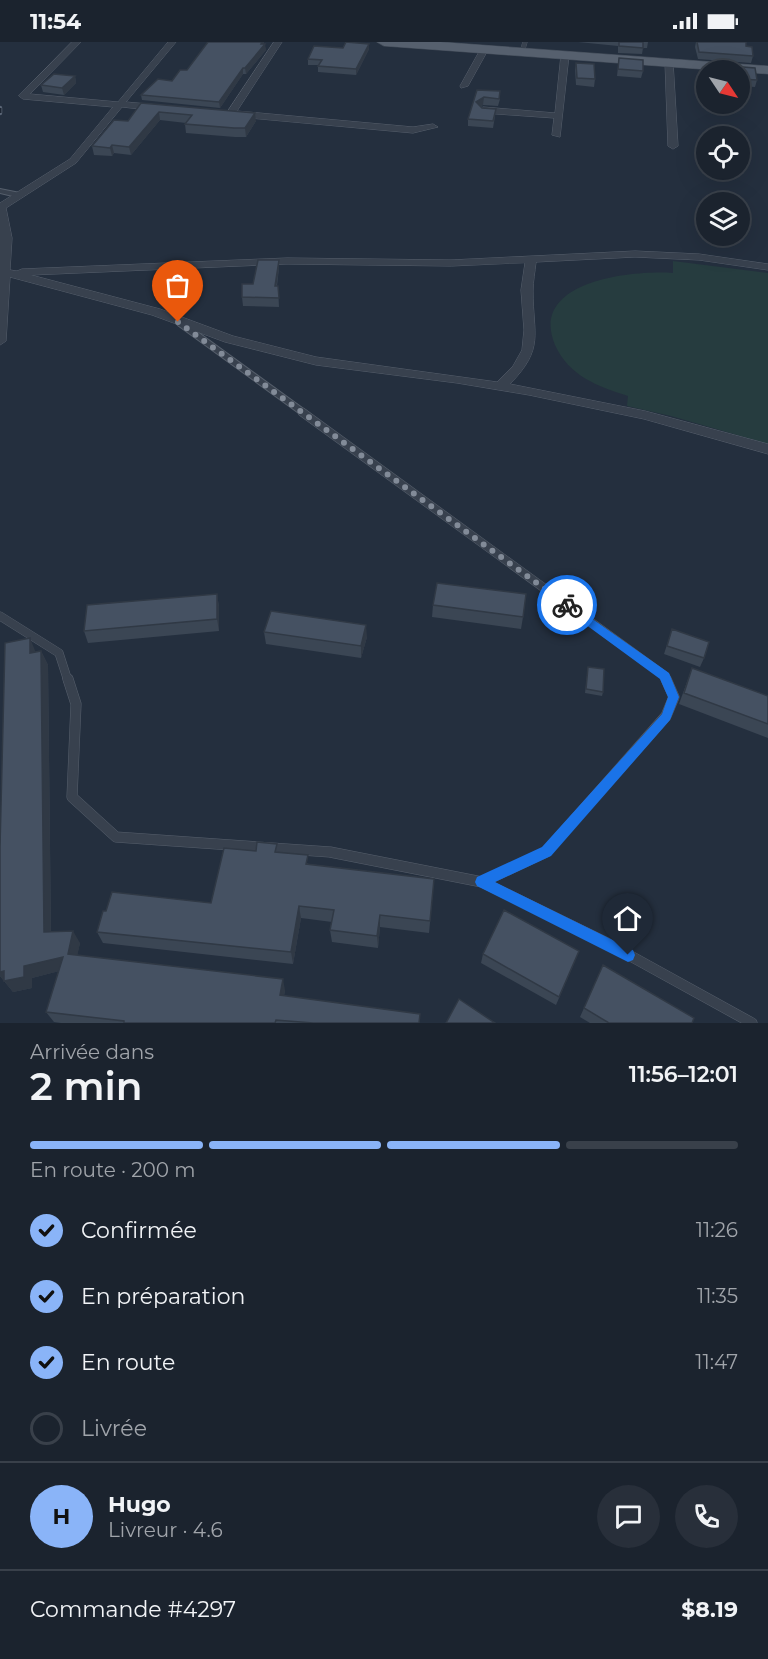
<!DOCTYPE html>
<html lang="fr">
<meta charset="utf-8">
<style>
body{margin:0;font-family:Montserrat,sans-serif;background:#282f3a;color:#f1f3f6;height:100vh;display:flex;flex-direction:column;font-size:22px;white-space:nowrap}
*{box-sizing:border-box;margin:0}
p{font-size:20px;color:#a0a4aa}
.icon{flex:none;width:33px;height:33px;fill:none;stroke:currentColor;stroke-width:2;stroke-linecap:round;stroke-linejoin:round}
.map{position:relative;height:981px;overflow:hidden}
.panel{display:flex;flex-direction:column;background:#1b232e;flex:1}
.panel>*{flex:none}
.needle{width:39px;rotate:125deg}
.controls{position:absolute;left:696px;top:18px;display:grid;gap:12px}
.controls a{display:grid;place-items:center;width:54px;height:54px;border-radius:50%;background:#1b232e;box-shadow:0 6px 24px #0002,0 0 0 2px #39404a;font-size:30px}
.pin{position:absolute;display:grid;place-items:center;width:51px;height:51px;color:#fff;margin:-62px -26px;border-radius:50% 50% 50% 0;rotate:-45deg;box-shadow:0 0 6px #0007}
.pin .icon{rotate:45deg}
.courier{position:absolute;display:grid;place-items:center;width:60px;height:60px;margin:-30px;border:4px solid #1a73e8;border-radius:50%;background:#fff;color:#222;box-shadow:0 2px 8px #0007}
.head em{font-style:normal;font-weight:600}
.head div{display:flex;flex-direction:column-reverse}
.head{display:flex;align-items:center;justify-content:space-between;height:102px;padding:0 30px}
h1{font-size:39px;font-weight:600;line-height:45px}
.bar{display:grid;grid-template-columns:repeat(4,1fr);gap:9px 6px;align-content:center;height:72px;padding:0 30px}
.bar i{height:8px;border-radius:4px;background:#39404a}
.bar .selected{background:#8ab4f8}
.bar p{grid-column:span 4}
.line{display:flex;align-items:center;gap:15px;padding:0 30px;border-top:2px solid #39404a}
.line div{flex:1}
.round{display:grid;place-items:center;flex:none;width:63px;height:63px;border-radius:32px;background:#282f3a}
ol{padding:0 30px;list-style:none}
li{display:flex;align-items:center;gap:18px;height:66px}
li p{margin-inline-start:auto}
li .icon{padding:6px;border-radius:50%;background:#8ab4f8;color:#111;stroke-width:4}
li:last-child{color:#a0a4aa}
li i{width:33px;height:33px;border:3px solid #39404a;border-radius:50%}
.status{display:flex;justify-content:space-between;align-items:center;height:42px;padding:0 30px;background:#1b232e;direction:ltr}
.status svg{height:16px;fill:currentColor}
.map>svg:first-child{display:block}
.green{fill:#263c3f}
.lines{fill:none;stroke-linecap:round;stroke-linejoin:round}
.service-far3-casing{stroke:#565f6c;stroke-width:5}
.service-far2-casing{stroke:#565f6c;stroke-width:8}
.service-far1-casing{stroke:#565f6c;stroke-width:9}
.service-casing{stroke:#565f6c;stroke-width:11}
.pedestrian-casing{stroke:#565f6c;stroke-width:2}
.minor-casing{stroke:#565f6c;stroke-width:1}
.primary-casing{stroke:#414a57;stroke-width:1}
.service-far3{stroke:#38414e;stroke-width:4.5}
.service-far2{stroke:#38414e;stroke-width:6}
.service-far1{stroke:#38414e;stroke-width:8}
.service{stroke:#38414e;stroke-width:10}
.pedestrian{fill:#38414e;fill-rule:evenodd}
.minor{fill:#38414e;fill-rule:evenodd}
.primary{fill:#56606e;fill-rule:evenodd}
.rail-casing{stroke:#5a6575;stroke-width:4.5}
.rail{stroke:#1d2633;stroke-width:3;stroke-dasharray:8;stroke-linecap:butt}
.wall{fill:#3b4654}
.shaded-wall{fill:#303945}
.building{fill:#455162;stroke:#303945;stroke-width:1.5}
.route{fill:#1a73e8}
.done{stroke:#828b98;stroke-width:6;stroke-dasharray:0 10.8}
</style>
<div class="status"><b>11:54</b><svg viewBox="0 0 49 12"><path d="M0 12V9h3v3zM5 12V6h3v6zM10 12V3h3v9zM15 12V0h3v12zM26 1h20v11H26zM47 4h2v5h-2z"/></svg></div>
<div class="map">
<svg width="768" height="981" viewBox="0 0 768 981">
<rect width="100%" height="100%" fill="#242f3e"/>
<!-- green -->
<path class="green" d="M 673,219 L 768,231 L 768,402 L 671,374 L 627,364 L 628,354 C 597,344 569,334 555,303 C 528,239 632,228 673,231 Z"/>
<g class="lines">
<!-- service-far3 casing -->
<g class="service-far3-casing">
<path id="service-far3" d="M 522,10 L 525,0"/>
</g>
<!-- service-far2 casing -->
<g class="service-far2-casing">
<path id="service-far2" d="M 180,281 L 304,371"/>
</g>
<!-- service-far1 casing -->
<g class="service-far1-casing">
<path id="service-far1" d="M 302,370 L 665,634 L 667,639
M 0,574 L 59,611 L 68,639"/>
</g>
<!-- service casing -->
<g class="service-casing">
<path id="service" d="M 68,637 L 76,662 L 72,755 L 116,795 L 330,810 L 482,840 L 607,901 L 752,981
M 482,840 L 546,810 L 666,674 L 674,655 L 666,637"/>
</g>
<!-- pedestrian casing -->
<g class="pedestrian-casing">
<path id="pedestrian" d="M 0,147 L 20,151 L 21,153 L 17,155 L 0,151 Z"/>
</g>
<!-- minor casing -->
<g class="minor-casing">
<path id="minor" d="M 72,0 L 81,0 L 30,52 L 118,60 L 168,0 L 176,0 L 126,60 L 159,63 L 164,66 L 159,69 L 122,65 L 76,121 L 6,166 L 12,196 L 10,228 L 17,229 L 22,227 L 287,216 L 451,218 L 635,209 L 699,212 L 768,222 L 768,228 L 699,218 L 635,215 L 536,220 C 535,230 533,239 533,249 C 533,293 545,306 510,342 L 645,369 L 768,402 L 768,412 L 644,377 L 529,353 L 457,341 L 316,323 L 225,300 L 152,273 L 10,235 L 6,299 L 0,303 L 0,161 L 70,117 L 113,65 L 23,57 L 19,54 ZM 525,221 L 521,248 L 524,288 L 522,308 L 513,324 L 497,340 L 316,315 L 233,294 L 160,267 L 31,233 L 287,222 L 451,224 Z
M 274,0 L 282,0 L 237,69 L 413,85 L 433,82 L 438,85 L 413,91 L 228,74 L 226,72 Z
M 484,6 L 488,8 L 468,44 L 461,46 L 460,44 L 480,8 Z
M 565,11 L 569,13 L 560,95 L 552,93 L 554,76 L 483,71 L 478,68 L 483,65 L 555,71 L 561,13 Z
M 669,17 L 673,20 L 678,104 L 673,107 L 668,104 L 665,20 Z"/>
</g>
<!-- primary casing -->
<g class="primary-casing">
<path id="primary" d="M 377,0 L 441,0 L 768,24 L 768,32 L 384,4 Z"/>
</g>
<!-- service-far3 -->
<use href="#service-far3" class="service-far3"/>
<!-- service-far2 -->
<use href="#service-far2" class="service-far2"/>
<!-- service-far1 -->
<use href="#service-far1" class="service-far1"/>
<!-- service -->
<use href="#service" class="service"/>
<!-- pedestrian -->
<use href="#pedestrian" class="pedestrian"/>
<!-- minor -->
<use href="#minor" class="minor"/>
<!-- primary -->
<use href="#primary" class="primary"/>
<!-- rail casing -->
<g class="rail-casing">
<path id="rail" d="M 0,66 L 0,71"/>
</g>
<!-- rail -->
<use href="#rail" class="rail"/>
</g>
<!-- wall -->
<path class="wall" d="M 578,0 L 648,0 L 647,6 L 643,6 L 642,12 L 618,11 L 618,4 Z
M 696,0 L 746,4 L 753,14 L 751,21 L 698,17 L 695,5 Z
M 264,2 L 266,8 L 246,32 L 243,32 L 220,66 L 142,58 L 141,53 L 172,39 L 187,28 Z
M 369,2 L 369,7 L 356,33 L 318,30 L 318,23 L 308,23 L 308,17 L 343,6 Z
M 619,16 L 643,29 L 641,36 L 617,34 Z
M 576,21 L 595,37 L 594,45 L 576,43 L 575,28 Z
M 718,23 L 755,26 L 757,38 L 755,45 L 740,44 L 740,28 L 717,28 Z
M 75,34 L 76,41 L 64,53 L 43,50 L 41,43 Z
M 477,48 L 500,57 L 498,64 L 483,63 L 481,64 L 495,74 L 493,86 L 468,84 L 468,77 Z
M 141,61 L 256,79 L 246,95 L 235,95 L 186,91 L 185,82 L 186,81 L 160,78 L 131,113 L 114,111 L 112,114 L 94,113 L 92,104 L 128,79 Z
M 279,226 L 277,244 L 278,244 L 279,265 L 243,264 L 242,255 L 253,242 Z
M 217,552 L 219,565 L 219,589 L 88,601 L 84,589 Z
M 433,563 L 523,575 L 521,587 L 432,575 Z
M 672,587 L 704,616 L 700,625 L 664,612 Z
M 264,590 L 367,595 L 361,616 L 266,602 Z
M 41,609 L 48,623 L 51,890 L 80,901 L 77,913 L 285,948 L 284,954 L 419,981 L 61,981 L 54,980 L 46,970 L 59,929 L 32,936 L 32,946 L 13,950 L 0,934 L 36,610 Z
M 588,625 L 603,650 L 602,654 L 585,651 Z
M 692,626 L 768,654 L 768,696 L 679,662 Z
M 278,811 L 309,822 L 434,837 L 429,891 L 380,885 L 378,906 L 332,900 L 330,888 L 332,880 L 301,876 L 293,922 L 103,901 L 97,890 L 106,869 L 211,861 Z
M 483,912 L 575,919 L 556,963 L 481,921 Z
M 603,923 L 692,981 L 590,981 L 580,975 Z"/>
<!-- shaded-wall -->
<path class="shaded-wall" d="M 261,0 L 264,0 L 264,3 L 265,2 L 266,8 L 246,32 L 245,26 Z
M 369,2 L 369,7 L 356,33 L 356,27 Z
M 243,26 L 243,32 L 220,66 L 219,60 Z
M 75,34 L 76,41 L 64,53 L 62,46 Z
M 484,55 L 483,63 L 476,67 L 476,60 Z
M 159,70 L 160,78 L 131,113 L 129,105 Z
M 255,71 L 256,79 L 246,95 L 245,86 Z
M 112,103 L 114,111 L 112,114 L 110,106 Z
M 279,218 L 279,226 L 275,252 L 275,244 Z
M 217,552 L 219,565 L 219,589 L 217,577 Z
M 366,583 L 367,595 L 361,616 L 361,604 Z
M 30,596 L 36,611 L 30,611 Z
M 41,609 L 48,623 L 51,902 L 44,890 Z
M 299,864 L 301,876 L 293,922 L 291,910 Z
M 380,873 L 380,885 L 378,906 L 377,894 Z
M 73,889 L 80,901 L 75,924 L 68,912 Z
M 63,915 L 71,926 L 32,936 L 32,946 L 13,950 L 0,934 L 0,930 Z
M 283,937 L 285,948 L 282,964 L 280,953 Z"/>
<!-- building -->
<path class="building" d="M 208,0 L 262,0 L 261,2 L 265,2 L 245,26 L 243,26 L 219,60 L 141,53 L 158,37 L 172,39 L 180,28 L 187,28 Z
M 346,0 L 369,2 L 356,27 L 318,24 L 322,18 L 308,17 L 314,4 L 343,6 Z
M 619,0 L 643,0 L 643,6 L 619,4 Z
M 697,0 L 746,0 L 746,4 L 752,5 L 753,14 L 699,10 Z
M 619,16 L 643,18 L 643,29 L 618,27 Z
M 576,21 L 594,22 L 595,37 L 577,36 Z
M 718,23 L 755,26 L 757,38 L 740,37 L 740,28 L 718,28 Z
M 54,32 L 75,34 L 62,46 L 41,43 Z
M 477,48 L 500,49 L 499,57 L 484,55 L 476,60 L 482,66 L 496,67 L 493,79 L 468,77 Z
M 141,61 L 255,71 L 245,86 L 234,86 L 185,82 L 192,73 L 159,70 L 129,105 L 112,103 L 110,106 L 92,104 L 114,78 L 128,79 Z
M 258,218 L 279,218 L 275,244 L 278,244 L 279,256 L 242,255 L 242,242 L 253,242 Z
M 437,541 L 526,552 L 523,575 L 433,563 Z
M 217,552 L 217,577 L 84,589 L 87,563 Z
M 271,569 L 366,583 L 361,604 L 264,590 Z
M 672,587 L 709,600 L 704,616 L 667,604 Z
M 30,596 L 30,611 L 41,609 L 44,890 L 73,889 L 68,912 L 283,937 L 280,953 L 420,972 L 419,981 L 313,981 L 276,978 L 275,981 L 124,981 L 124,979 L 46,970 L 63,915 L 24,924 L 24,935 L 4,939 L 4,929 L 0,930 L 0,805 L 5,601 Z
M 588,625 L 604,627 L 603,650 L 586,647 Z
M 692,626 L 768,654 L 768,682 L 684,651 Z
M 257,800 L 277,802 L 275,810 L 308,813 L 306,822 L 434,837 L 430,879 L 380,873 L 377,894 L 330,888 L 334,868 L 299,864 L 291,910 L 97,890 L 103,869 L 106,869 L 112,850 L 211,861 L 224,806 L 256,809 Z
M 504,868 L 579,909 L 559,955 L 483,912 Z
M 603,923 L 694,976 L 692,981 L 609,981 L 584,966 Z
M 459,957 L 495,981 L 446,981 Z"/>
<!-- route -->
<path class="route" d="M 567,559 L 669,631 L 679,655 L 670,678 L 551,814 L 495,840 L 633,908 L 635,913 L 633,918 L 628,920 L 477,844 L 475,840 L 477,835 L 542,805 L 662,672 L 668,655 L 660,637 L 563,566 L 562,563 Z"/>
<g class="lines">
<!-- done -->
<path class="done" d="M 178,280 L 567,563"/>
</g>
</svg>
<div class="controls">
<a><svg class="needle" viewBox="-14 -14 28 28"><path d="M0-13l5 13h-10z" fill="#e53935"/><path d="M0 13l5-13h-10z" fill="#a0a4aa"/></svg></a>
<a><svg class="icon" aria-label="locate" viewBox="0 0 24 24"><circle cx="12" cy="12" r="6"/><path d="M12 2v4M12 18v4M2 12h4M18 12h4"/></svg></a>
<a><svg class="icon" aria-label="layers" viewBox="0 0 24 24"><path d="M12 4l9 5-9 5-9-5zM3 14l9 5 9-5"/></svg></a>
</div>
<div class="pin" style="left:178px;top:280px;background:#ea580c"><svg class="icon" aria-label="bag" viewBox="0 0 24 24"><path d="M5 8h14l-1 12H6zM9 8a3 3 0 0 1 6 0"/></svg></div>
<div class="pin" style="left:628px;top:913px;background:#1f2937"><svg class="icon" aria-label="home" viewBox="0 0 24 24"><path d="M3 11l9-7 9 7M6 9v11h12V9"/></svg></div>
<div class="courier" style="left:567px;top:563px"><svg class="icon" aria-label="bike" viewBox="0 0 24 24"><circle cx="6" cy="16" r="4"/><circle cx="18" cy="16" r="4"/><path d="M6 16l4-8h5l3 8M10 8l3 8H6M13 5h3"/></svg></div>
</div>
<section class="panel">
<div class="head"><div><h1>2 min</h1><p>Arrivée dans</p></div><em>11:56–12:01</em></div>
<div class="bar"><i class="selected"></i><i class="selected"></i><i class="selected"></i><i></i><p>En route · 200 m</p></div>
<ol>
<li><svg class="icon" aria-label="check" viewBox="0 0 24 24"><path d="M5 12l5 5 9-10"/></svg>Confirmée<p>11:26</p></li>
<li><svg class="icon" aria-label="check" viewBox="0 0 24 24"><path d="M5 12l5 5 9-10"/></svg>En préparation<p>11:35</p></li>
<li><svg class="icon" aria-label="check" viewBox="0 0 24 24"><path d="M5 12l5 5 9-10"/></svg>En route<p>11:47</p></li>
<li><i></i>Livrée</li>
</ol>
<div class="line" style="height:108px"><b class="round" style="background:#8ab4f8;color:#111">H</b><div><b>Hugo</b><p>Livreur · 4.6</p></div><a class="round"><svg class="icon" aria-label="chat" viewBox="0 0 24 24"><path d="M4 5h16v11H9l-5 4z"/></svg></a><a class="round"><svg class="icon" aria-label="phone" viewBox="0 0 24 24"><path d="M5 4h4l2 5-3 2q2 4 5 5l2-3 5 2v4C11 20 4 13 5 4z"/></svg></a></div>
<div class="line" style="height:78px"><div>Commande #4297</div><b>$8.19</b></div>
</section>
